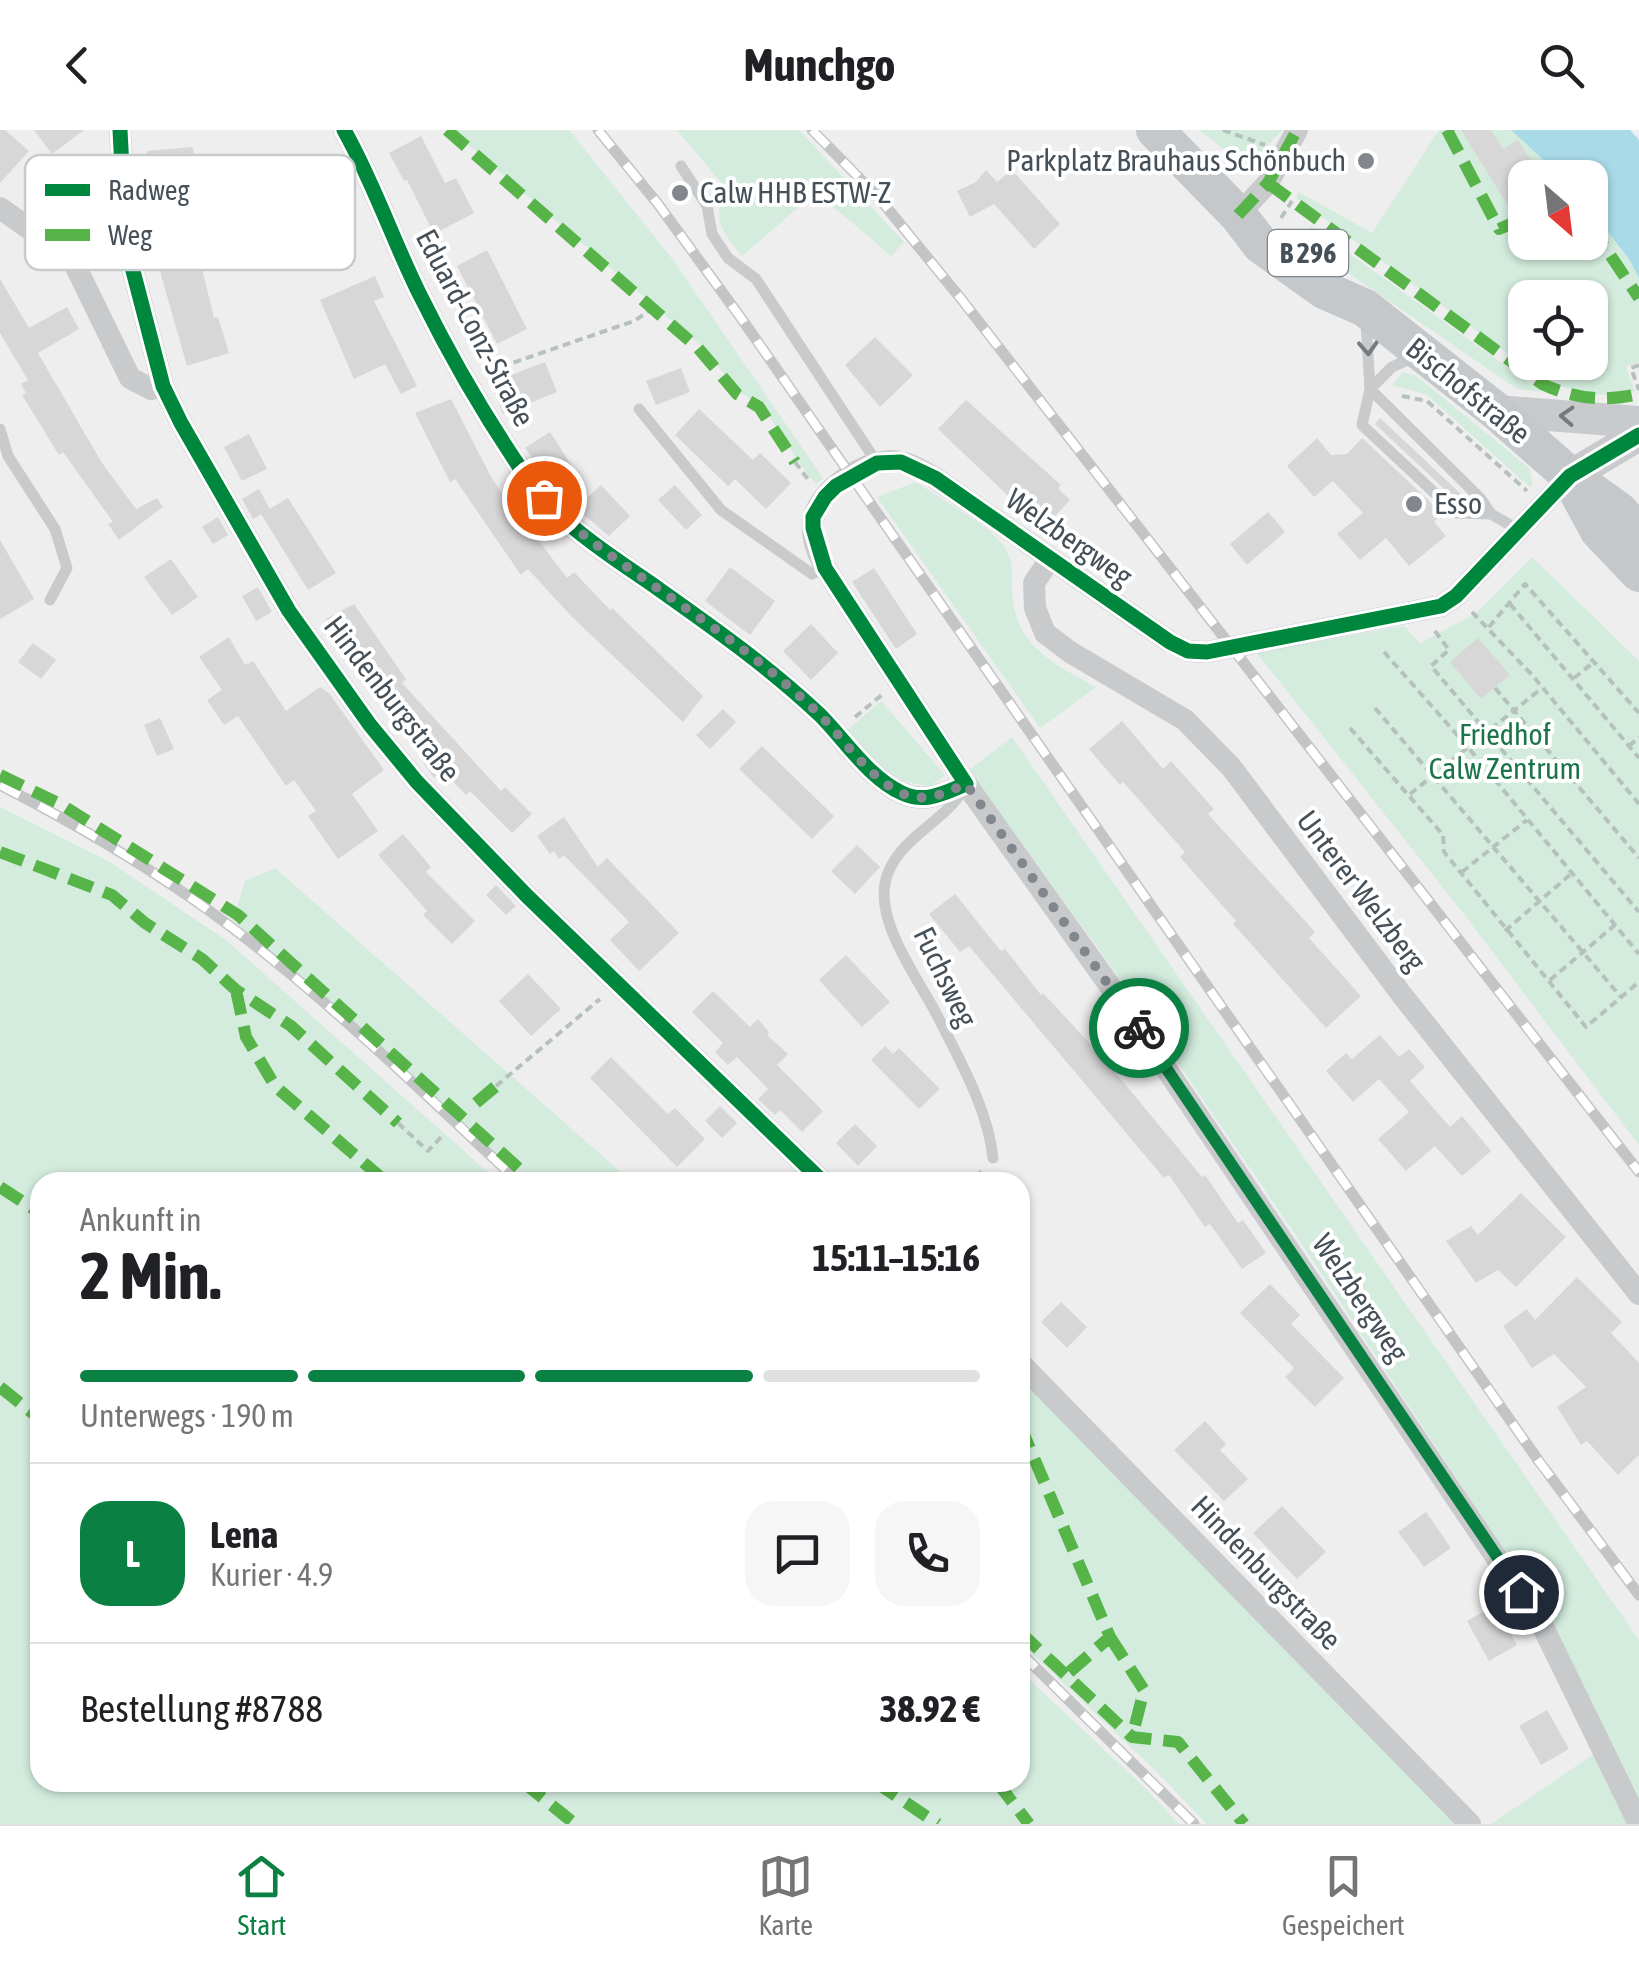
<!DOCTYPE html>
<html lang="de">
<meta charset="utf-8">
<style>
body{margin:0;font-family:"Asap Condensed",sans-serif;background:#f6f6f6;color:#202124;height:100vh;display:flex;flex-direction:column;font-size:38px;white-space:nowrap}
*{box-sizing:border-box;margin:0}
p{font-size:32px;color:#757577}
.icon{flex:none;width:55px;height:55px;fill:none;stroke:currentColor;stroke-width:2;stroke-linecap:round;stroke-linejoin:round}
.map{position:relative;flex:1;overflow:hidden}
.side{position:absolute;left:30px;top:1042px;width:1000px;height:620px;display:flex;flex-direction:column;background:#fff;border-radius:30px;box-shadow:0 2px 8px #0004}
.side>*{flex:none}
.needle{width:65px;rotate:152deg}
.buttons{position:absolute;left:1508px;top:30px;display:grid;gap:20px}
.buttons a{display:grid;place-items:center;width:100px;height:100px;border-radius:20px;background:#fff;box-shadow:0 2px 8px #0004;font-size:50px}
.pin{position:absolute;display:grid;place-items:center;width:85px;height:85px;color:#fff;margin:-42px;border:5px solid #fff;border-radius:50%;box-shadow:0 2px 10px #0007}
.courier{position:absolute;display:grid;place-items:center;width:100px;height:100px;margin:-50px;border:8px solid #0b8043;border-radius:50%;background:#fff;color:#222;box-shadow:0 2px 12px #0007}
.head em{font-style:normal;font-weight:700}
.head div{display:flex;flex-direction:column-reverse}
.head{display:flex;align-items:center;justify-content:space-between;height:170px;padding:0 50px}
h1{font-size:65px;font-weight:700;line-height:75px}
.bar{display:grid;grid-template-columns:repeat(4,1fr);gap:15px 10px;align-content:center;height:120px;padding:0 50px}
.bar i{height:12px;border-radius:8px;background:#e0e0e0}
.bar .selected{background:#0b8043}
.bar p{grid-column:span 4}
.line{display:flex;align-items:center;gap:25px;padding:0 50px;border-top:2px solid #e0e0e0}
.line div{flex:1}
.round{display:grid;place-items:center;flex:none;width:105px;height:105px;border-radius:30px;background:#f6f6f6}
header{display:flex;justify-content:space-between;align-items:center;height:130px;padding:0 50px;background:#fff;font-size:45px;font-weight:700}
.tab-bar{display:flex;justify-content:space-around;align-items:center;height:140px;border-top:2px solid #e0e0e0;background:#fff;font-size:28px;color:#757577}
.tab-bar a{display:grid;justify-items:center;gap:5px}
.tab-bar .selected{color:#0b8043}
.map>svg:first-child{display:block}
.green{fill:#d3ecde;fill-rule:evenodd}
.water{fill:#a9dae8}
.building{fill:#d7d7d8}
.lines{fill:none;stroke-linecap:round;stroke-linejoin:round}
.path{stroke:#b6c1be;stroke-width:4;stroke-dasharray:8 5;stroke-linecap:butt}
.lane{stroke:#c8cacc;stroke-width:11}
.street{stroke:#c8cacc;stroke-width:22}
.secondary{stroke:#c9cacd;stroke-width:32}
.primary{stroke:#c4c8ca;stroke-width:38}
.rail-casing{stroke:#c3c4c6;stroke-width:11}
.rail{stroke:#fff;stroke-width:8;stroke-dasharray:22;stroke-linecap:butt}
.quiet{stroke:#57b448;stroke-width:12;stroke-dasharray:25 12;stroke-linecap:butt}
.cycleway-casing{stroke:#fff;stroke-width:21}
.cycleway{stroke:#00873e;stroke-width:15}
.oneway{stroke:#747b81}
.oneway2{stroke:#747b82}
.done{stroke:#81878d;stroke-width:10;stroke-dasharray:0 18}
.route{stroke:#0b8043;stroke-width:12}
.poi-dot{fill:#81878d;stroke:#fff;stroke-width:4}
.labels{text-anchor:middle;stroke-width:8;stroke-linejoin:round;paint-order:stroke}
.shield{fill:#fff;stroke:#7e848b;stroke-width:2.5}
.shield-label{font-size:28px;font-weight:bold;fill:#465059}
.poi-label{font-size:30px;fill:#465059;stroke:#fff;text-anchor:start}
.street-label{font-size:30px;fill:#465059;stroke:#fff}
.park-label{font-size:30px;fill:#1c754a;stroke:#fff}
.key{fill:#fff;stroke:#c8cacd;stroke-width:2.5}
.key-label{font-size:28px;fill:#465059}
</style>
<header><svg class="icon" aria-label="back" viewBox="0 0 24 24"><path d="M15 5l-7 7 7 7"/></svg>Munchgo<svg class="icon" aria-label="search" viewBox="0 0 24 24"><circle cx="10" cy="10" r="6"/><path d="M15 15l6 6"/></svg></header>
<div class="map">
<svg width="1639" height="1694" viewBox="0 0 1639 1694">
<rect width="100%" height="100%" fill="#eee"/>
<!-- green -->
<path class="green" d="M 451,0 L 569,0 L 673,130 L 823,348 L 817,354 L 807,344 L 762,275 L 739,262 L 701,216 Z
M 677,0 L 799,0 L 904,112 L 891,126 L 816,62 L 742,126 C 720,98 713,92 725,57 Z
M 1199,0 L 1282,0 L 1247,38 Z
M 1439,0 L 1511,0 L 1562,47 L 1525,48 L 1525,112 L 1590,112 L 1590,79 L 1630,129 L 1639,148 L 1639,232 L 1626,237 L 1635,261 C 1597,272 1563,259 1531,241 L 1296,68 L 1299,62 L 1372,103 ZM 1525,168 L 1590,168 L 1590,232 L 1525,232 Z
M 1311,96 L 1542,262 L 1517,259 L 1302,111 Z
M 1402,243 L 1415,245 L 1529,338 L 1533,354 L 1530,357 L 1427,265 L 1392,255 Z
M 916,352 C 936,366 991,397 1003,415 C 1014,431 1012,440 1012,458 C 1013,516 1053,533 1096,557 L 1040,598 L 877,367 Z
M 1532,427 L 1639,531 L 1639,1015 L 1463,783 L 1256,522 L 1404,496 L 1420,513 L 1475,484 Z
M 881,571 L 945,645 L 931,656 C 886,652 874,633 845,602 Z
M 1012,607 L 1639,1510 L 1639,1694 L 1491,1694 L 1594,1624 L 1551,1490 L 1295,1104 L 1126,857 L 969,640 Z
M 0,677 L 108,731 L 226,810 L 499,1052 L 40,1052 L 40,1652 L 1020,1652 L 1020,1541 L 1144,1657 L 1179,1694 L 0,1694 Z
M 275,738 L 632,1052 L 528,1052 L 466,994 L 233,790 L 245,751 Z
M 1020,1217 L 1480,1694 L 1207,1694 L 1158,1643 L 1020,1512 Z"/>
<!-- water -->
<path class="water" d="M 1511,0 L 1630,0 L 1639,10 L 1639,148 L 1629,129 L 1590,79 L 1590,48 L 1562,47 Z"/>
<!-- building -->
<path class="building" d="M 0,0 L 5,0 L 29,21 L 0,53 Z
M 34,0 L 84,0 L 52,24 Z
M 1461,0 L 1491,0 L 1503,19 L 1518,10 L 1538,42 L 1525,48 L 1525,103 Z
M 421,6 L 445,53 L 456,48 L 474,83 L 434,104 L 407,50 L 404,51 L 389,23 Z
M 193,17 L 197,57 L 186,58 L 198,136 L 201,135 L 214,188 L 218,187 L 229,223 L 187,236 L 161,145 L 147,21 Z
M 986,40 L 997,52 L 1012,40 L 1060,94 L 1034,119 L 994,74 L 970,87 L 957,61 L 976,52 Z
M 487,120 L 527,199 L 497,214 L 457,136 Z
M 375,146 L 384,167 L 374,171 L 417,256 L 401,264 L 385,234 L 354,249 L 320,170 Z
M 0,149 L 29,198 L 67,177 L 79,199 L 38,223 L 102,333 L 136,379 L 157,368 L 163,377 L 119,410 L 108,394 L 113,392 L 63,322 L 59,325 L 22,265 L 26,263 L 21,254 L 28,250 L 0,203 Z
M 875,207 L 913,245 L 880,277 L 845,235 Z
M 545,232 L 557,262 L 503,284 L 491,253 Z
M 681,238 L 690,262 L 656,275 L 646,251 Z
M 451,269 L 490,345 L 526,401 L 529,398 L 567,448 L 574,442 L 610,480 L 612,478 L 703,566 L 683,592 L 571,486 L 528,439 L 521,445 L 455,349 L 450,352 L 415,283 Z
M 966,270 L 1061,355 L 1058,358 L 1070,370 L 1043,399 L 938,299 Z
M 699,279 L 753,330 L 760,323 L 791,353 L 766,379 L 735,349 L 728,356 L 675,305 Z
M 1380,288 L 1461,364 L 1455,369 L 1375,294 Z
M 550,302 L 572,336 L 549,352 L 525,318 Z
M 249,304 L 267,339 L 242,351 L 224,317 Z
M 1317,308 L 1331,325 L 1347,324 L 1362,308 L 1442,383 L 1434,392 L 1446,406 L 1409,436 L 1386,408 L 1360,430 L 1337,404 L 1363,383 L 1333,351 L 1314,367 L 1287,336 Z
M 601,355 L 630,386 L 609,406 L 576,378 Z
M 675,355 L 702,385 L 686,400 L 658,370 Z
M 259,359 L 270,379 L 253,389 L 242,369 Z
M 288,368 L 336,443 L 308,460 L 261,384 Z
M 1268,382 L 1285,402 L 1247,435 L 1230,414 Z
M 218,387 L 228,405 L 213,414 L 202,397 Z
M 0,410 L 34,469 L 0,489 Z
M 171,429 L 198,467 L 172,485 L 144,447 Z
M 730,437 L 775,471 L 750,505 L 705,471 Z
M 874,438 L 917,504 L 896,519 L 852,452 Z
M 258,457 L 272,482 L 256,491 L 242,466 Z
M 354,474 L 406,549 L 402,553 L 501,661 L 505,657 L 532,684 L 512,703 L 470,661 L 466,665 L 442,640 L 434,648 L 422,631 L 428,626 L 384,577 L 349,529 L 326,489 Z
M 811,494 L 838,523 L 811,550 L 783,521 Z
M 229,507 L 245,535 L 253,531 L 286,581 L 320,557 L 329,563 L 384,640 L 352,664 L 378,701 L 338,729 L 308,686 L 316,681 L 294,650 L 286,656 L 238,586 L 224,595 L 207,570 L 222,560 L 199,527 Z
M 1478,508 L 1510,545 L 1481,569 L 1450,532 Z
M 33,513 L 56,530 L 41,549 L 18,532 Z
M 723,579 L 736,592 L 710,619 L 696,605 Z
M 160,588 L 174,619 L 157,626 L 144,595 Z
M 1122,591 L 1163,639 L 1171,631 L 1214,679 L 1208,684 L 1315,802 L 1309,808 L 1361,866 L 1326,898 L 1233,794 L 1236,791 L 1180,727 L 1185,722 L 1123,652 L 1120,655 L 1089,619 Z
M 762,616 L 834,686 L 812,709 L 739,639 Z
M 564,687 L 598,737 L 607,728 L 679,803 L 639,841 L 610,810 L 629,792 L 564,725 L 559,729 L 554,721 L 550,724 L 537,706 Z
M 403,704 L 431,737 L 426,742 L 475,791 L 452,814 L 423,785 L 427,781 L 378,725 Z
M 857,715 L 880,737 L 855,764 L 831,741 Z
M 496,755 L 516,776 L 506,785 L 486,765 Z
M 955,764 L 1001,821 L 1005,819 L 1041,865 L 1043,863 L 1105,930 L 1202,1047 L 1205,1045 L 1238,1093 L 1243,1090 L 1266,1123 L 1242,1139 L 1210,1094 L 1205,1097 L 1169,1045 L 1164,1048 L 969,816 L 960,822 L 929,784 Z
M 846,825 L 890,872 L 862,897 L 819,850 Z
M 528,844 L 561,879 L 531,906 L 499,871 Z
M 713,861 L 750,897 L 758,889 L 769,902 L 767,905 L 788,924 L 777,935 L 823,981 L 802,1002 L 780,980 L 775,985 L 758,969 L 768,959 L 737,927 L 728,935 L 715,922 L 723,913 L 692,882 Z
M 1380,905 L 1399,927 L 1409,919 L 1425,937 L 1410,951 L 1450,997 L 1462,986 L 1491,1021 L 1462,1046 L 1435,1016 L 1406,1041 L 1378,1009 L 1409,982 L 1379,949 L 1353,972 L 1326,941 L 1346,923 L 1352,929 Z
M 885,916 L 893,924 L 899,918 L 940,959 L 919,979 L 871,930 Z
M 611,927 L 668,984 L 675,978 L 705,1009 L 677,1037 L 590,948 Z
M 720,976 L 737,993 L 722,1008 L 705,991 Z
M 855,994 L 877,1016 L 858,1036 L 836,1013 Z
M 1521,1063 L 1566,1107 L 1516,1157 L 1498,1140 L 1476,1153 L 1446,1111 L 1471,1096 L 1478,1105 Z
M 1577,1147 L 1622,1192 L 1611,1203 L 1639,1233 L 1639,1325 L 1618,1345 L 1587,1311 L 1581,1315 L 1557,1277 L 1586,1257 L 1554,1224 L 1532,1238 L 1503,1196 L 1527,1179 L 1535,1190 Z
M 1270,1154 L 1300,1185 L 1291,1194 L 1344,1248 L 1315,1277 L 1285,1247 L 1294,1238 L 1240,1183 Z
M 1061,1172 L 1087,1197 L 1067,1218 L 1041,1192 Z
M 1205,1291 L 1226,1314 L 1220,1320 L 1248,1349 L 1224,1371 L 1174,1320 Z
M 1282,1376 L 1326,1422 L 1297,1449 L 1253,1403 Z
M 1426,1382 L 1451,1418 L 1424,1437 L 1398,1402 Z
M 1495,1475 L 1517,1515 L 1489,1531 L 1467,1491 Z
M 1547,1580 L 1569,1619 L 1541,1635 L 1519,1596 Z"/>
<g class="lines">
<!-- path -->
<path class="path" d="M 1223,0 L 1265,15
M 1281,88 L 1292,71
M 1639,235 L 1631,238 L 1639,260
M 489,241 L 634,191 L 652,179
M 1402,266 L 1427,271 L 1527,361
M 795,332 L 810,352
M 1510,474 L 1639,628
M 1472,482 L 1533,546 L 1639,674
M 1489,497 L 1525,454 L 1639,583
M 1435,501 L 1449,520 L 1431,536 L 1639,782
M 1384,522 L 1467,616 L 1639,824
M 1574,548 L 1594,532
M 1495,558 L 1639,728
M 1375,578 L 1621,867
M 855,587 L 883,564
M 1350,598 L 1443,705 L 1444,722 L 1586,897 L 1639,852
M 1629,616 L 1639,607
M 1410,664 L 1542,558
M 1462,742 L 1527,690
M 1505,801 L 1572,743
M 1550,850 L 1615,795
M 496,956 L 600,869
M 398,993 L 428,1021 L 444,1004
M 971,1052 L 981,1041"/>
<!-- lane -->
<path class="lane" d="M 681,36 L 707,76 L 712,104 L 728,128 L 756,149 L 877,333
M 1366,192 L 1370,259 L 1362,295 L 1456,383 L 1491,384 L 1517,399
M 1370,259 L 1481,369 L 1491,384
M 1370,259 L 1392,237 L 1414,227
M 639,279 L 721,380 L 812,444 L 825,438
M 0,299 L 8,326 L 55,399 L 67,438 L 50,470
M 964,658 C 945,692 903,705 888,743 C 870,786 918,848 937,885 C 959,929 988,979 993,1028"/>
<!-- street -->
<path class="street" d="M 120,0 L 126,114 L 163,256 L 181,293 L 289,481 L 370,595 L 417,652 L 527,766 L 823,1052
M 344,0 C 374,53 393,111 420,165 C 451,228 487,290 527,348 C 558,393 608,424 653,455 C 711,496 768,536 820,585 C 845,610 869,648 902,663 C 925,674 944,663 966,654
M 0,78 L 72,129 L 130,248 L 151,259 L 163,256
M 1238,85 L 1268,53 L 1297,0
M 1570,346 L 1456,466 L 1441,476 L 1207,522 L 1188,521 L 1170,512 L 935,348 C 921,340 907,331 891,331 C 862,331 817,362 813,391 C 811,408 818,423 825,438 L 966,654 L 1115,863 L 1542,1495 L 1639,1694
M 1050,429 L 1034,453 L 1035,478 L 1045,503 L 1070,522 L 1185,590 L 1231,637 L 1402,865 L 1639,1164
M 1020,1233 L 1470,1694"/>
<!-- secondary -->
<path class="secondary" d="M 1496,281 L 1639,292
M 1570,346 L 1639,305"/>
<!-- primary -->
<path class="primary" d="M 1155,0 L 1238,85 L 1261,115 L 1324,160 L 1365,178 L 1496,281 L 1570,346 L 1619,381 L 1639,403
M 1573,353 L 1599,401 L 1639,443"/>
<!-- rail casing -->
<g class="rail-casing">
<path id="rail" d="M 598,0 L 658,74 L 741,188 L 1538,1330 L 1639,1465
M 812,0 L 879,68 L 962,170 L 1639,1042
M 0,655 C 68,690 134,728 197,772 C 313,854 416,956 519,1052
M 1020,1522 L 1194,1694"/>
</g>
<!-- rail -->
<use href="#rail" class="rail"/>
<!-- quiet -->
<path class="quiet" d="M 447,0 L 698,218 L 737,264 L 759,277 L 795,332
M 1447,0 L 1499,99 L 1525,88
M 1268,53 L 1542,254 C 1575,269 1604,272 1639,264
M 1238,85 L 1268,53 L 1297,0
M 1590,95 L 1639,168
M 0,645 L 62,675 L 238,785 L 534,1052
M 0,722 L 112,765 L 145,793 L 202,829 L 236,860 L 291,896 L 398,993
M 236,860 L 246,907 L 275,956 L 386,1052
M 476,973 L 496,956
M 0,1057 L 40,1083
M 0,1257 L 40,1289
M 1020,1295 L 1110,1507 L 1066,1545
M 1020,1502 L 1132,1607 L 1178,1612 L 1244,1694
M 1110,1507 L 1144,1560 L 1132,1607
M 523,1652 L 575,1694
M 875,1652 L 938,1694
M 997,1652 L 1029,1694"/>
<!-- cycleway casing -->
<g class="cycleway-casing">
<path id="cycleway" d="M 120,0 L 126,114 L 163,256 L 181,293 L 289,481 L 370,595 L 417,652 L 527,766 L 823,1052
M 344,0 C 374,53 393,111 420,165 C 451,228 487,290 527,348 C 558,393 608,424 653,455 C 711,496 768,536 820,585 C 845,610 869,648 902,663 C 925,674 944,663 966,654 L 825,438 L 813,398 L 813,387 L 825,367 L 836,356 L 877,333 L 901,332 L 935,348 L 1170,512 L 1188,521 L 1207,522 L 1441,476 L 1456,466 L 1570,346 L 1639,305"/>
</g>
<!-- cycleway -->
<use href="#cycleway" class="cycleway"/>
</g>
<!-- one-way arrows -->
<defs><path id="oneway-chevron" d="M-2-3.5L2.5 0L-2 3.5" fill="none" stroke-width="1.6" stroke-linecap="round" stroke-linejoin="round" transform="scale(2.5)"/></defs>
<use class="oneway" href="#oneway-chevron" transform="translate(1368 218) rotate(87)"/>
<use class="oneway2" href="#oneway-chevron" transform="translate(1567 286) rotate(-177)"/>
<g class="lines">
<!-- done -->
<path class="done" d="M 544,368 C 576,404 618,430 657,458 C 713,497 769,536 819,584 C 844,609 868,647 901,663 C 925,674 944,663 966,654 L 1139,898"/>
<!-- route -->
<path class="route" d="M 1139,898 L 1521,1462"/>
</g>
<!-- markers -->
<g class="poi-dot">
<circle cx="1366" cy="31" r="10"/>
<circle cx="680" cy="63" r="10"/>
<circle cx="1414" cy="374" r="10"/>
</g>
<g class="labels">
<!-- shield labels -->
<rect class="shield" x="1268" y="100" width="80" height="46" rx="8"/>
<g class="shield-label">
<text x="1308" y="133">B 296</text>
</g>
<!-- poi labels -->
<g class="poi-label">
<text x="1346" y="41" text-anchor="end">Parkplatz Brauhaus Schönbuch</text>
<text x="700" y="73">Calw HHB ESTW-Z</text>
<text x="1434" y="384">Esso</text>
</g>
<!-- street labels -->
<g class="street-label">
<text transform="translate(475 198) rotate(62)" y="10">Eduard-Conz-Straße</text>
<text transform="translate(1468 261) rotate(39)" y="10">Bischofstraße</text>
<text transform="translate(1069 408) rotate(35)" y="10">Welzbergweg</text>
<text transform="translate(392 569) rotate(52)" y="10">Hindenburgstraße</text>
<text transform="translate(1361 761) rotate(53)" y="10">Unterer Welzberg</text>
<text transform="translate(945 847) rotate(64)" y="10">Fuchsweg</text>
<text transform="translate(1360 1168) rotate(56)" y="10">Welzbergweg</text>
<text transform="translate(1266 1443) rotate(46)" y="10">Hindenburgstraße</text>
</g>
<!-- park labels -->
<g class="park-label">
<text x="1505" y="615">Friedhof<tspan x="1505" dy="34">Calw Zentrum</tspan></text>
</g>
</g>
<!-- legend -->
<rect x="25" y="25" width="330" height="115" rx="15" class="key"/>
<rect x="45" y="54" width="45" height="12" fill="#00873e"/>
<rect x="45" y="99" width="45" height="12" fill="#57b448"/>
<g class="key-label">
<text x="108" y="70">Radweg</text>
<text x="108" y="115">Weg</text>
</g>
</svg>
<div class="buttons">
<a><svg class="needle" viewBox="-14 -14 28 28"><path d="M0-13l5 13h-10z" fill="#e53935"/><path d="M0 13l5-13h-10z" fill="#757577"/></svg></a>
<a><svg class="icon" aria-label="locate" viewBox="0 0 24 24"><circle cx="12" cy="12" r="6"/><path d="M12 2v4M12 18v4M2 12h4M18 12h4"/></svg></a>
</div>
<div class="pin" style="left:544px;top:368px;background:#ea580c"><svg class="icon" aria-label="bag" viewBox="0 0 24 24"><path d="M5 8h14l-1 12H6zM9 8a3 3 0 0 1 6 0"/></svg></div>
<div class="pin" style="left:1521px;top:1462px;background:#1f2937"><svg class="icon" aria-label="home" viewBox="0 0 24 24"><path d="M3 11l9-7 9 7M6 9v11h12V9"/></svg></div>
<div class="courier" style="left:1139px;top:898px"><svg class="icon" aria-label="bike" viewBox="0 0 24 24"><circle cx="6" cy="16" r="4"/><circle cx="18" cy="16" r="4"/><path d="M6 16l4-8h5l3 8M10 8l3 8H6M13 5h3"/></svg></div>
<section class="side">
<div class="head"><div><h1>2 Min.</h1><p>Ankunft in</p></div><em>15:11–15:16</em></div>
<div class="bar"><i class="selected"></i><i class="selected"></i><i class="selected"></i><i></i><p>Unterwegs · 190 m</p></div>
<div class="line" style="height:180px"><b class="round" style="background:#0b8043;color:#fff">L</b><div><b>Lena</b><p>Kurier · 4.9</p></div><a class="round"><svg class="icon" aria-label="chat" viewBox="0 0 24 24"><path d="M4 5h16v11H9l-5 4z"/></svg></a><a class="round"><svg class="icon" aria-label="phone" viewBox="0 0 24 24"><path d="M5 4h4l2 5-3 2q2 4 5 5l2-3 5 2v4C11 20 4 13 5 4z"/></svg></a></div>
<div class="line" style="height:130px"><div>Bestellung #8788</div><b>38.92 €</b></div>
</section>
</div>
<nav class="tab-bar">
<a class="selected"><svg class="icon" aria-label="home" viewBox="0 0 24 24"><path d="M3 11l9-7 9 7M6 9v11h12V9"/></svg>Start</a>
<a><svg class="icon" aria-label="map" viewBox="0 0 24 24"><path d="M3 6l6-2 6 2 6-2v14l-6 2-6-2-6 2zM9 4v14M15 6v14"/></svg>Karte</a>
<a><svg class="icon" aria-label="saved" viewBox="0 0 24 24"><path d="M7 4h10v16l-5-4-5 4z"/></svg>Gespeichert</a>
</nav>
